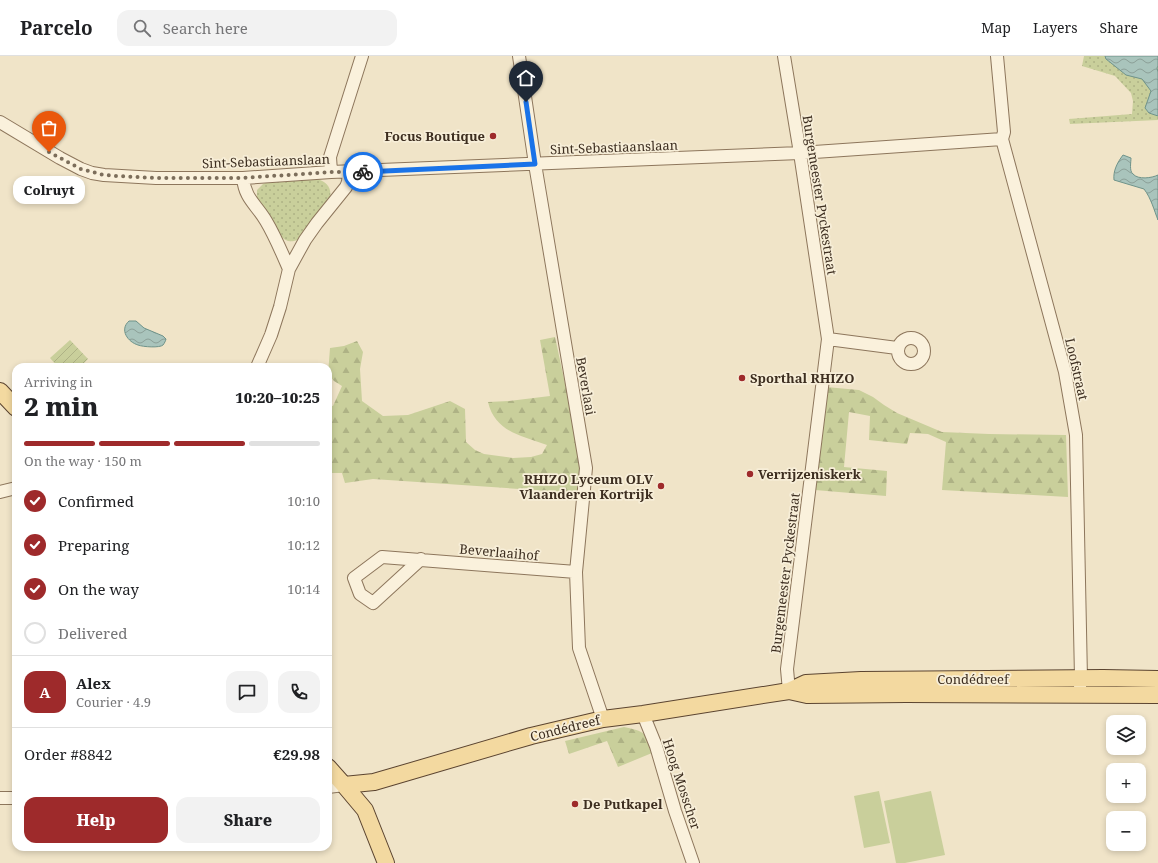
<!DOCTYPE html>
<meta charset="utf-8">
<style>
body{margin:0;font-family:"Noto Serif",serif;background:#f2f2f2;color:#202124;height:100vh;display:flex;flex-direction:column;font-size:15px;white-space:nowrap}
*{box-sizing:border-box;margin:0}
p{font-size:13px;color:#757577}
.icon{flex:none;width:22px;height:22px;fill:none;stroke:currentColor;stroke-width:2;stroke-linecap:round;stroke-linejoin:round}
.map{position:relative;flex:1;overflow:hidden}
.sheet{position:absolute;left:12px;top:307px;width:320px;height:488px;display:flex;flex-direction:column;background:#fff;border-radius:12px;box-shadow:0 2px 6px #0003}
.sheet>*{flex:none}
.tools{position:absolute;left:1106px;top:659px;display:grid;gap:8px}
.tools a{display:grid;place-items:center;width:40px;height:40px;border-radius:8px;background:#fff;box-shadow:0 2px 6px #0003;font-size:20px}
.pin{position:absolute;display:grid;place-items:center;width:34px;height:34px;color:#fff;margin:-41px -17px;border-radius:50% 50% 50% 0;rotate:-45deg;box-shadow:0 0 4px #0007}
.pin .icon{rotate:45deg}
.courier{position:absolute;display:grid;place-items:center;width:40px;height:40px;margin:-20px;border:3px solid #1a73e8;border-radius:50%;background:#fff;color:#222;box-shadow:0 1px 5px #0007}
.bubble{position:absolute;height:28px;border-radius:12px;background:#fff;box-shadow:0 2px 6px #0003;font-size:13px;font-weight:800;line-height:28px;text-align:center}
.summary em{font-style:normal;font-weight:800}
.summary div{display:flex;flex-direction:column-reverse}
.summary{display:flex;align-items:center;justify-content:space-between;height:68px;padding:0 12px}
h1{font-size:26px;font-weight:800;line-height:30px}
.bar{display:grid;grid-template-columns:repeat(4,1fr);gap:6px 4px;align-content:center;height:48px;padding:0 12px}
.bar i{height:5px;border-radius:3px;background:#e0e0e0}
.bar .current{background:#9e2a2b}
.bar p{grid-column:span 4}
.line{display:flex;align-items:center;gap:10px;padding:0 12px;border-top:1px solid #e0e0e0}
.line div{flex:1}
.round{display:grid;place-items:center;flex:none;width:42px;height:42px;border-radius:12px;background:#f2f2f2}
ol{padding:0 12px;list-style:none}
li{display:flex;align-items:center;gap:12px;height:44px}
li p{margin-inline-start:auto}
li .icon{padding:4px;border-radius:50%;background:#9e2a2b;color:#fff;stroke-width:4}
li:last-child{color:#757577}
li i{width:22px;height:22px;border:2px solid #e0e0e0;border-radius:50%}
.action{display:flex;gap:8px;margin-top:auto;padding:8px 12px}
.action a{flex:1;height:46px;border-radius:12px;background:#9e2a2b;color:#fff;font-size:16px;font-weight:800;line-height:46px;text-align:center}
.action a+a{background:#f2f2f2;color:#202124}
header{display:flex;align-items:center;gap:24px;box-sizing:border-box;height:56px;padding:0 20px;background:#fff;border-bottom:1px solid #e0e0e0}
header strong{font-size:19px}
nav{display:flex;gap:22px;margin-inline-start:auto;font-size:14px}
.search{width:280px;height:36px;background:#f2f2f2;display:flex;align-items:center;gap:10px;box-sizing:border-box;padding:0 14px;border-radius:12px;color:#757577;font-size:15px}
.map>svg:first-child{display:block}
.grass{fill:#c9cf9b}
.forest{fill:url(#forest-firs)}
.park{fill:url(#park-dots)}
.garden{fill:url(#garden-furrows)}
.water{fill:url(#water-waves);stroke:#6f938a}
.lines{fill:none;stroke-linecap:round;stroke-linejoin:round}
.minor-casing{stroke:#8d765c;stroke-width:14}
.major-casing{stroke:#5b4430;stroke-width:18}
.minor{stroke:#faf1dc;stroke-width:12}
.major{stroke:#f3d9a0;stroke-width:16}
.done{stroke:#7c6e5b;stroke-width:4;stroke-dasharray:0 7.2}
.route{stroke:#1a73e8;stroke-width:5}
.poi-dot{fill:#9e2a2b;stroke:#f7eed8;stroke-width:1.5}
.labels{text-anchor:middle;stroke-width:3.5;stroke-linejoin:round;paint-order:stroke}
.poi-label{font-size:13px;font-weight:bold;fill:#3d2e20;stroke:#f7eed8;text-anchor:start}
.street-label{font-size:13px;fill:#3d2e20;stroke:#f7eed8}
</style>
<header>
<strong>Parcelo</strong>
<div class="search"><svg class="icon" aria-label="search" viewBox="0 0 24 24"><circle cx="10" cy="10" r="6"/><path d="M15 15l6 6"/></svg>Search here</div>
<nav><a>Map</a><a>Layers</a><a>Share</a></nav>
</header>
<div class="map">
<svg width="1158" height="807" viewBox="0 0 1158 807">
<defs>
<pattern id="forest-firs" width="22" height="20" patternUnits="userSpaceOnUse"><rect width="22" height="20" fill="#c9cf9b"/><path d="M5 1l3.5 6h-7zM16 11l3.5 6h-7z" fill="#aeb285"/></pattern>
<pattern id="park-dots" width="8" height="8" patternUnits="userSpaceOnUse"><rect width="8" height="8" fill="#c9cf9b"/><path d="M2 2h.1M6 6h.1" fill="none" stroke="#aeb285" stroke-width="1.8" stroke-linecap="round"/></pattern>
<pattern id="garden-furrows" width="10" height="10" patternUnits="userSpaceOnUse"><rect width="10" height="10" fill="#c9cf9b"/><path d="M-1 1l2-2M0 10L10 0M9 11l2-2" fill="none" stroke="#aeb285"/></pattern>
<pattern id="water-waves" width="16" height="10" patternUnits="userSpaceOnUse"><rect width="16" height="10" fill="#a9c4bc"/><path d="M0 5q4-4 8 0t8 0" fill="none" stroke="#8ba098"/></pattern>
</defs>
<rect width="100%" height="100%" fill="#f0e4c8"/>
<!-- grass -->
<path class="grass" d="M 879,735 L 890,787 L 864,792 L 854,740 Z
M 931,735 L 945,799 L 905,807 L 896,807 L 884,745 Z"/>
<!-- forest -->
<path class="forest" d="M 555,281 L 581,402 L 579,437 L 373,423 L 345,427 L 342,417 L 328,417 L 328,349 L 333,350 L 342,330 L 334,325 L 328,318 L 330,292 L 344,290 L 357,285 L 363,296 L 360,313 L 362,345 L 383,360 L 408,359 L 450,345 L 465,353 L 466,386 L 475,394 L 484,398 L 513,402 L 531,401 L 542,398 L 547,389 C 522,380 495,376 488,346 L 509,345 L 550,340 L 540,284 Z
M 826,331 L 859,334 L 873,341 L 884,349 L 897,357 L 942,376 L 989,378 L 1066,379 L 1068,441 L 942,434 L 946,386 L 928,378 L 910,377 L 907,388 L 869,384 L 870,360 L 849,356 L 844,411 L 887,415 L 886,440 L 815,434 Z
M 624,671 C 644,675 648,677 652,697 L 618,711 L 607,685 L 569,698 L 565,685 Z"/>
<!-- park -->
<path class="park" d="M 1084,0 L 1158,0 L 1158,64 L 1070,68 L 1069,63 L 1132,58 L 1133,45 L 1131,37 L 1115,20 L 1082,10 Z
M 317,123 C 327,126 332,132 330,142 L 299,183 C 292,187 285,186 280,179 L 257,143 L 257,134 L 263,128 L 271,125 Z"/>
<!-- garden -->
<path class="garden" d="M 70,284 L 88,303 L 80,311 L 58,311 L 50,302 Z"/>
<!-- water -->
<path class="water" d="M 1105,0 L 1158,0 L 1158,10 L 1157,12 L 1158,16 L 1158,60 L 1149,57 L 1145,52 L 1151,35 L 1142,23 L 1126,19 L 1106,3 Z
M 1123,99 L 1131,102 C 1131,106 1129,115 1133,118 C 1138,124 1152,122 1158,119 L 1158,164 C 1154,154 1151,142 1144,133 L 1114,124 C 1113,115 1117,107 1123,99 Z
M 129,265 L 136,265 L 144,272 L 163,280 L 166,283 C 166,284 164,288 163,289 C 160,292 143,291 138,289 C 128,286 119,274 129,265 Z"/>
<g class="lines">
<!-- minor casing -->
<g class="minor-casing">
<path id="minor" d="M 519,0 L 535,108 L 586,412 L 576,516 L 579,592 L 603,663
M 784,0 L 800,97 L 828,283 L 787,613 L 789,635
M 997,0 L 1004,76 L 1002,83 L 1065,316 L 1076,379 L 1081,622 L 1080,630
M 0,66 L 60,102 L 81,113 L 92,117 L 104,119 L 156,122 L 243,122 L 331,116 L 800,97 L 1002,83
M 331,116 L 330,101 L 362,0
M 243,122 C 245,143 256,148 266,165 C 275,180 282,197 289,213
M898 295a13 13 0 1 1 26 0a13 13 0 1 1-26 0Z
M 828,283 L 897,292
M 257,311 L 271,279 L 280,251 L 289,213 L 305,184 L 317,167 L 346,131 L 348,126 L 349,116
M 0,436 L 16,432
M 421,503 L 373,547 L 360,538 L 354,522 L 382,501 L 576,516
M 643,658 L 656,690 L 675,755 L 693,807
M 328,731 L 344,729
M 0,742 L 16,742"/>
</g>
<!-- major casing -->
<g class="major-casing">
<path id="major" d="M 0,335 L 16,352
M 789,635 L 807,639 L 906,638 L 1158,639
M 328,711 L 344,729 L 365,754 L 386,807
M 344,729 L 374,726 L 531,680 L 603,663 L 643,658 L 789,635 L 806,627 L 861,624 L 1103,622 L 1158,623"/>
</g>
<!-- minor -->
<use href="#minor" class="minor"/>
<!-- major -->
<use href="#major" class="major"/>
</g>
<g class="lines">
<!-- done -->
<path class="done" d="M 49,96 L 81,113 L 104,119 L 117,120 L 156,122 L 243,122 L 331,116 L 363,116"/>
<!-- route -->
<path class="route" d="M 363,116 L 535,108 L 526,46"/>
</g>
<!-- markers -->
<g class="poi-dot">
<circle cx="493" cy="80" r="4"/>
<circle cx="742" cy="322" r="4"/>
<circle cx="750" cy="418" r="4"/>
<circle cx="661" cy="430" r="4"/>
<circle cx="575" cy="748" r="4"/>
</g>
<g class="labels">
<!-- poi labels -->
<g class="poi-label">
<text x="485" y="85" text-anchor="end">Focus Boutique</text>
<text x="750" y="327">Sporthal RHIZO</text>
<text x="758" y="423">Verrijzeniskerk</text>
<text x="653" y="428" text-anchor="end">RHIZO Lyceum OLV<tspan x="653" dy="15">Vlaanderen Kortrijk</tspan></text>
<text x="583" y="753">De Putkapel</text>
</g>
<!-- street labels -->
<g class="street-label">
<text transform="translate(614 91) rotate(-2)" y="5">Sint-Sebastiaanslaan</text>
<text transform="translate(266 105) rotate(-2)" y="5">Sint-Sebastiaanslaan</text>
<text transform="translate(820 139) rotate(81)" y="5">Burgemeester Pyckestraat</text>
<text transform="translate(1077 313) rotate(77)" y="5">Loofstraat</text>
<text transform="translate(586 330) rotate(80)" y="5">Beverlaai</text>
<text transform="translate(499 496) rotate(5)" y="5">Beverlaaihof</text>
<text transform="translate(785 517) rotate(-83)" y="5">Burgemeester Pyckestraat</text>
<text x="973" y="628">Condédreef</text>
<text transform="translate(565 672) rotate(-14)" y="5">Condédreef</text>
<text transform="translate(682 728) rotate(72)" y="5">Hoog Mosscher</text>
</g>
</g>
</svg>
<div class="tools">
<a><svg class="icon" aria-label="layers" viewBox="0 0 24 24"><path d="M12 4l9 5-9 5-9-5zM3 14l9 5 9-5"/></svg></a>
<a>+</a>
<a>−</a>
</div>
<div class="pin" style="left:49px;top:96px;background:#ea580c"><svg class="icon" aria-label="bag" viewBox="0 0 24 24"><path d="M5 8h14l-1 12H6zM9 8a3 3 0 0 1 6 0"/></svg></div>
<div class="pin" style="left:526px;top:46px;background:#1f2937"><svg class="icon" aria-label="home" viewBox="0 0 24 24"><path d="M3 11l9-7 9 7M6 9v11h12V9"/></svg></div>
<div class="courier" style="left:363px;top:116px"><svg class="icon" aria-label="bike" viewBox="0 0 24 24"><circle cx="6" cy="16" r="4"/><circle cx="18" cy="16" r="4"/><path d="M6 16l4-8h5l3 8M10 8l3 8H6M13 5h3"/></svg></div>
<div class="bubble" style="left:13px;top:120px;width:72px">Colruyt</div>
<section class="sheet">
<div class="summary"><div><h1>2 min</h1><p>Arriving in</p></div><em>10:20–10:25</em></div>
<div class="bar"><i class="current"></i><i class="current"></i><i class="current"></i><i></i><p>On the way · 150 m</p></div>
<ol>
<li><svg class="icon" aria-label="check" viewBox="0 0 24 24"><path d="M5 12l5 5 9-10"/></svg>Confirmed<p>10:10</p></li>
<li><svg class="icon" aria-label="check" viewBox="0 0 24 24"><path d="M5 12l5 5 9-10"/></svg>Preparing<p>10:12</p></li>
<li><svg class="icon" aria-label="check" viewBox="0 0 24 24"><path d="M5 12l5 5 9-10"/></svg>On the way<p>10:14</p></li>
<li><i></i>Delivered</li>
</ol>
<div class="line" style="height:72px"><b class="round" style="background:#9e2a2b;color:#fff">A</b><div><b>Alex</b><p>Courier · 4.9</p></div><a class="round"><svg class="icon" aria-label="chat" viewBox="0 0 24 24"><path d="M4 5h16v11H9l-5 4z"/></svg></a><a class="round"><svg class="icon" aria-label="phone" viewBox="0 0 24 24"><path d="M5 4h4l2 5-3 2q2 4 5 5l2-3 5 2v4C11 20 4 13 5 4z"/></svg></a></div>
<div class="line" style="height:52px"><div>Order #8842</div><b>€29.98</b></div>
<div class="action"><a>Help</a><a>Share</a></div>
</section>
</div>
